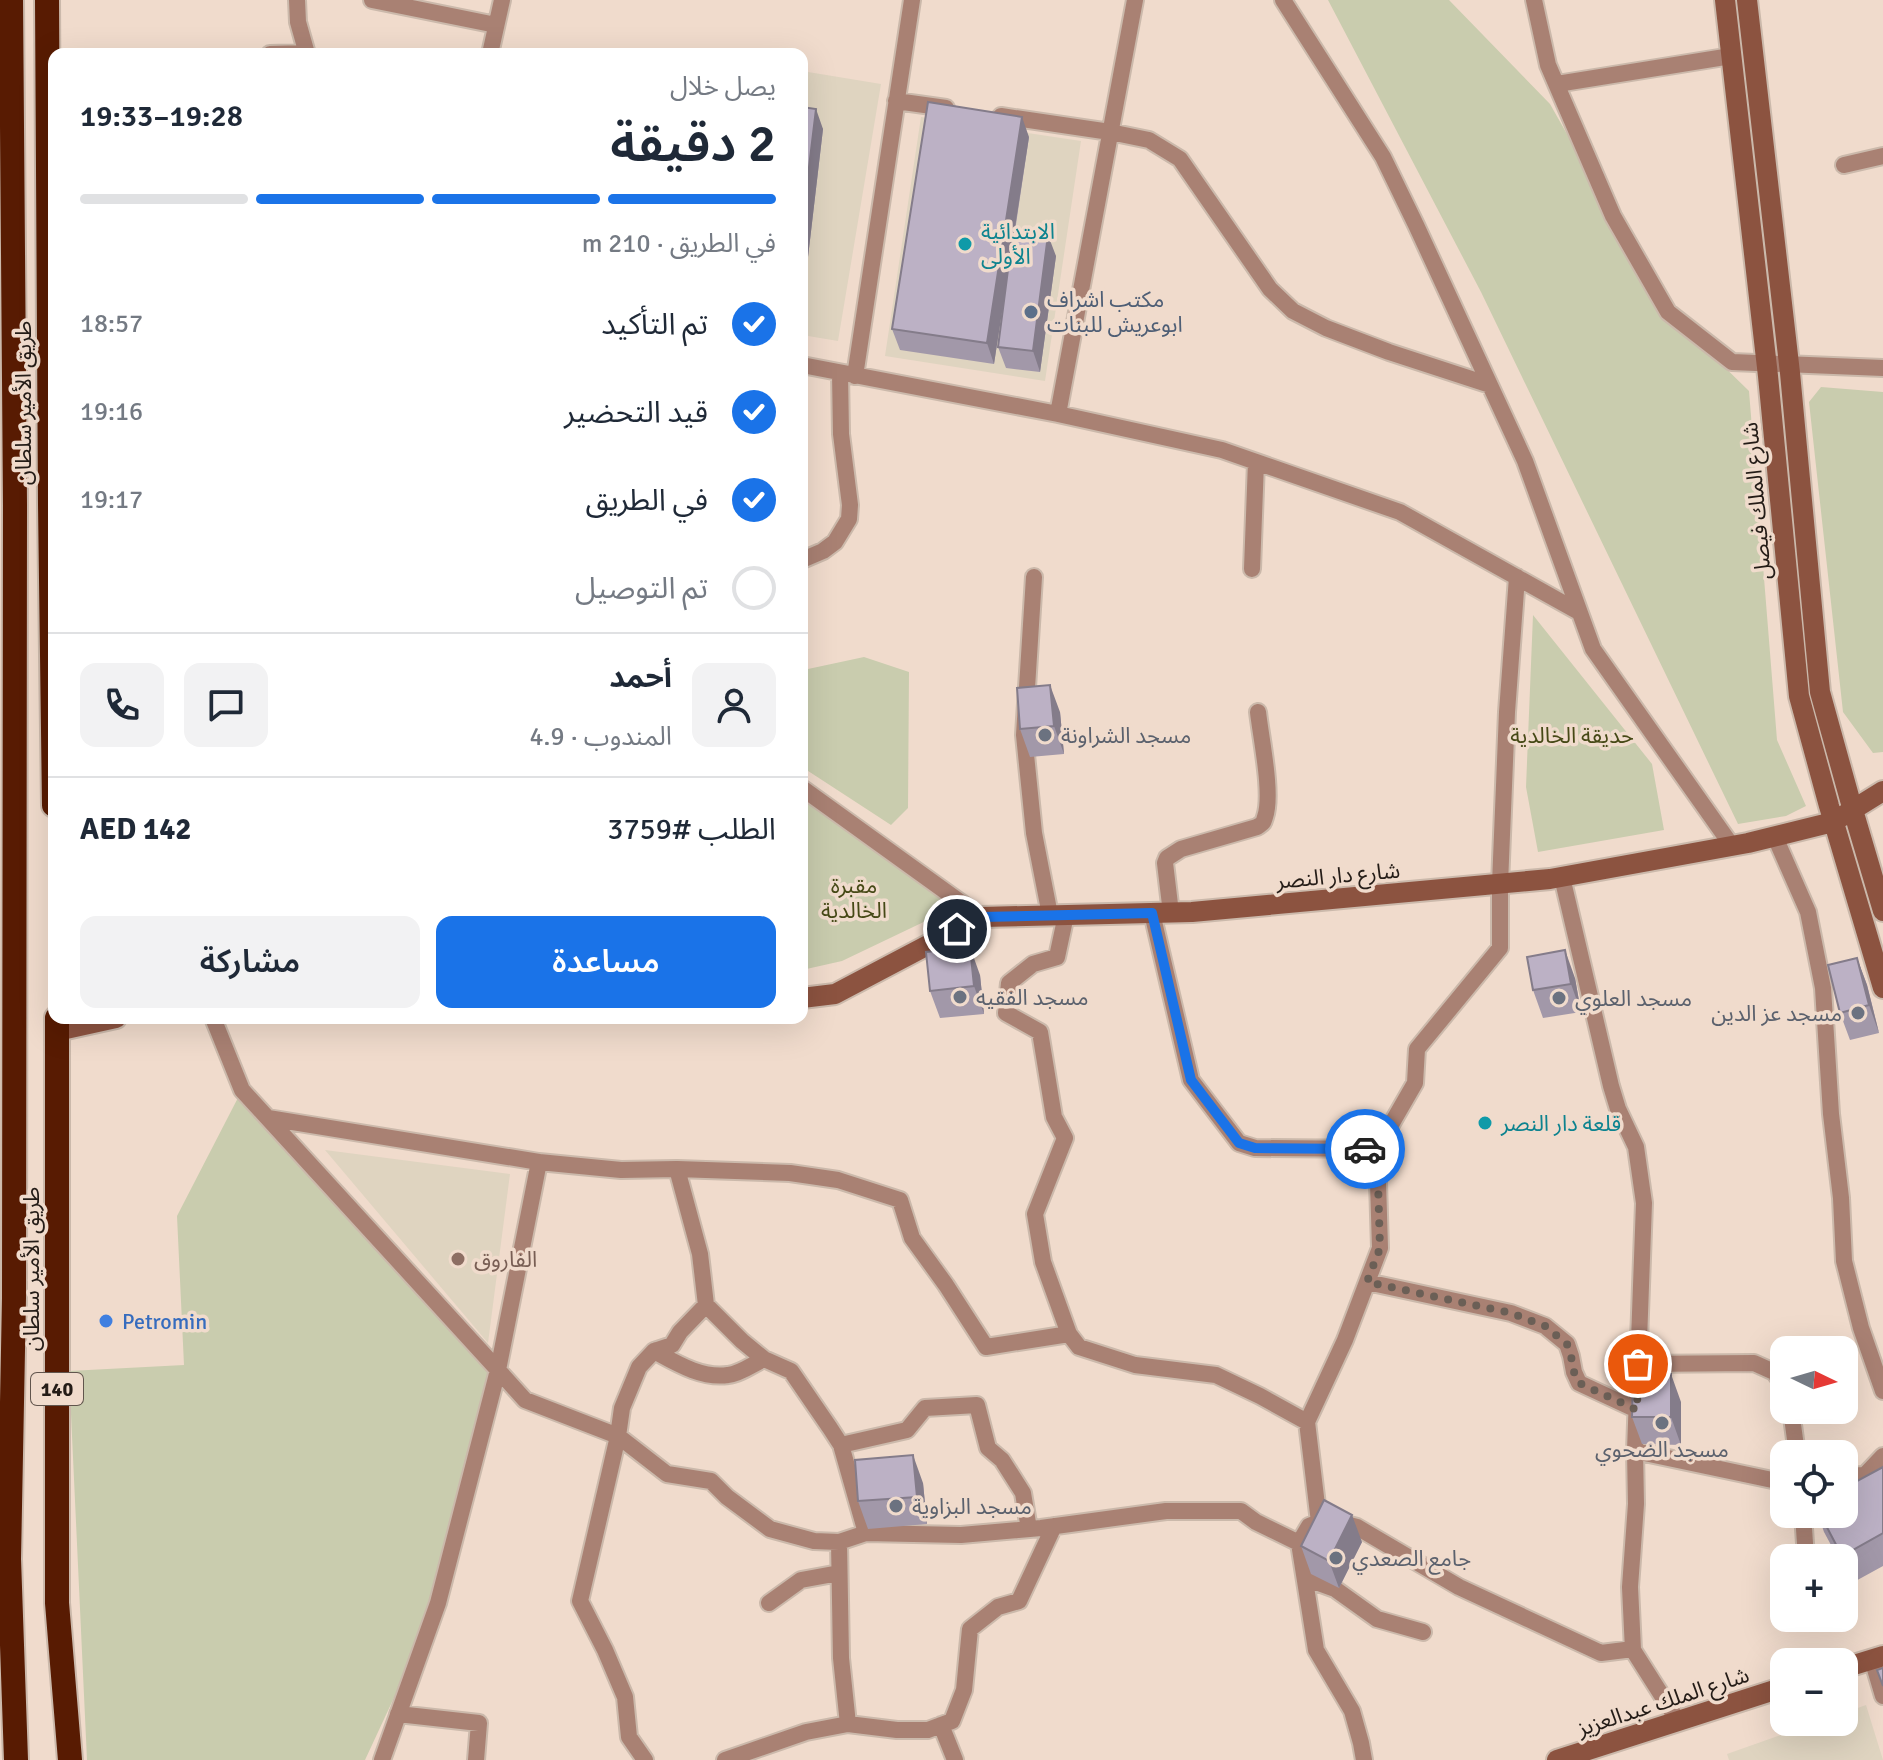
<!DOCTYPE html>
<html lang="ar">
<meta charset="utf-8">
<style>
body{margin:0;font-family:Signika,"Noto Sans Arabic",sans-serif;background:#f2f2f3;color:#1f2937;direction:rtl;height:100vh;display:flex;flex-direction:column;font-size:30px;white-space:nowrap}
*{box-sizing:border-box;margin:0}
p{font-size:26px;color:#747a83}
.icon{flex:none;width:44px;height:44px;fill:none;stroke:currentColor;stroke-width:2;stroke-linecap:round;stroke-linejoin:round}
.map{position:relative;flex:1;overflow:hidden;direction:ltr}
.panel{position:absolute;left:48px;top:48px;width:760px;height:976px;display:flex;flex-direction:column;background:#fff;border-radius:16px;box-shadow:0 8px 32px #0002;direction:rtl}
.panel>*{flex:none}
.needle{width:52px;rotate:95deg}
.fabs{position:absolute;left:1770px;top:1336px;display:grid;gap:16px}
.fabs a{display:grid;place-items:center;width:88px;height:88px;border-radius:16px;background:#fff;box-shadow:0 8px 32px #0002;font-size:40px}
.pin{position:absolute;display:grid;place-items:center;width:68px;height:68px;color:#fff;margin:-34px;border:4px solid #fff;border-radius:50%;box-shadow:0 2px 8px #0007}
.courier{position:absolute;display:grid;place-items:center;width:80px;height:80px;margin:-40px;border:6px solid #1a73e8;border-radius:50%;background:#fff;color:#222;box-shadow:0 2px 10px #0007}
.summary em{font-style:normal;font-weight:600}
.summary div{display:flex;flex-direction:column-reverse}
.summary{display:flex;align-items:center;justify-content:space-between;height:136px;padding:0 32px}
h1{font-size:52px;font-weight:600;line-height:60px}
.bar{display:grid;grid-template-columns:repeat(4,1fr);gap:12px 8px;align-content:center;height:96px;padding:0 32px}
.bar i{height:10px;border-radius:6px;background:#e0e1e3}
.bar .selected{background:#1a73e8}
.bar p{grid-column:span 4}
.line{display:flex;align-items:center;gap:20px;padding:0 32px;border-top:2px solid #e0e1e3}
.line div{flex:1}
.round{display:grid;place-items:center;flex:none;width:84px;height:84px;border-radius:16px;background:#f2f2f3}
ol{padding:0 32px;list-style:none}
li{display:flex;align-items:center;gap:24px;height:88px}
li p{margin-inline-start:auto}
li .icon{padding:8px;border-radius:50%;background:#1a73e8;color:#fff;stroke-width:4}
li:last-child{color:#747a83}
li i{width:44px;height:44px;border:4px solid #e0e1e3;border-radius:50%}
.cta{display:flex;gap:16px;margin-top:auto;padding:16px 32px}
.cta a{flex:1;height:92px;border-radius:16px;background:#1a73e8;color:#fff;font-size:32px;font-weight:600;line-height:92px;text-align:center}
.cta a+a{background:#f2f2f3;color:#1f2937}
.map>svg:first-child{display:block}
.education{fill:#dfd4c0}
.green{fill:#c9ccae}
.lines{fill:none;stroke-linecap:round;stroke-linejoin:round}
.street-casing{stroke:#cbb9ab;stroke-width:20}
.secondary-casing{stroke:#cbb9ab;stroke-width:24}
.highway-casing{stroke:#cbb9ab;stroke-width:28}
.street{stroke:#a98173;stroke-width:16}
.secondary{stroke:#8c5340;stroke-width:20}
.highway{stroke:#581b02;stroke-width:24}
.wall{fill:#a298a9}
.shaded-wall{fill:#847c8a}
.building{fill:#bcb1c5;stroke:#847c8a;stroke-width:2}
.done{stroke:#6b5f56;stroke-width:8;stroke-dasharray:0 14.4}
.route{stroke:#1a73e8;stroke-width:10}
.culture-dot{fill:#0f9aa8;stroke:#f0dbcc;stroke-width:3}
.service-dot{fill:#5c6f8a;stroke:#f0dbcc;stroke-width:3}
.worship-dot{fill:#6b7280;stroke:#f0dbcc;stroke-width:3}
.education-dot{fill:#8d6e63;stroke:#f0dbcc;stroke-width:3}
.shop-dot{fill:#3f7fe0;stroke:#f0dbcc;stroke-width:3}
.labels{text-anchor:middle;stroke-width:7;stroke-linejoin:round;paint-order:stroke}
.shield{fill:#f0dbcc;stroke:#61554d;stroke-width:2}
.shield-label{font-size:20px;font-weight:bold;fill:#241c17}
.culture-label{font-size:22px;fill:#0d838f;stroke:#f0dbcc;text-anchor:start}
.service-label{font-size:22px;fill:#4e5e75;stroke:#f0dbcc;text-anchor:start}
.street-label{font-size:22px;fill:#241c17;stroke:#f0dbcc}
.worship-label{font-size:22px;fill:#5b616d;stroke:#f0dbcc;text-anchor:start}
.park-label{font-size:22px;fill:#464916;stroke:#f0dbcc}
.education-label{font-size:22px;fill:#785e54;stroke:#f0dbcc;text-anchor:start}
.shop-label{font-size:22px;fill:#366cbe;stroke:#f0dbcc;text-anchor:start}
</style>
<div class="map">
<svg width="1883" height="1760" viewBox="0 0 1883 1760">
<rect width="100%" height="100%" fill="#f0dbcc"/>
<!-- education -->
<path class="education" d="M 802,71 L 881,84 L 838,341 L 802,335 Z
M 921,117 L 1081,141 L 1045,381 L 885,356 Z
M 325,1150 L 510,1174 L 488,1343 Z
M 1866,1705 L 1883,1760 L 1729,1760 L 1727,1754 L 1818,1722 L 1844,1722 L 1844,1713 Z"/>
<!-- green -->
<path class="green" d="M 1328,0 L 1449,0 L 1550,104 L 1668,312 L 1749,391 L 1777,740 L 1806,806 L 1786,816 L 1738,824 L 1481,292 Z
M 1821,387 L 1883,392 L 1883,752 L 1873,753 L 1843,712 L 1809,402 Z
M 1533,615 L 1652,764 L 1664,830 L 1538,852 L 1526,787 Z
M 864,657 L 909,672 L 908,808 L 891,825 L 802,767 L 802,678 L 808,669 Z
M 802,798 L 955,907 L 842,961 L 802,970 Z
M 242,1090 L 498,1370 L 438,1603 L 365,1760 L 87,1760 L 69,1371 L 184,1365 L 177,1216 Z"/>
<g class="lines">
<!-- street casing -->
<g class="street-casing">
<path id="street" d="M 297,0 L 298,22 L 307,54
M 372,0 L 496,25
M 1283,0 L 1383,157 L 1416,225 L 1525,461 L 1593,649 L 1732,846
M 1534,0 L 1548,65 L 1613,216 L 1668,312 L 1732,362 L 1883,368
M 270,54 L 307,53
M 490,54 L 502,0
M 1557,84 L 1731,56
M 896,101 L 946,108
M 1001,116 L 1110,132 L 1149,140 L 1180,159 L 1270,289 L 1293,311 L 1326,328 L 1389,352 L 1490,385
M 1844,165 L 1883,156
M 802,365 L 1058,414 L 1222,450 L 1400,512 L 1579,612
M 855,376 L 912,0
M 1058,414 L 1135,0
M 802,560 L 823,551 L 835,542 L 849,519 L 850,505 L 841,434 L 840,373
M 1252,569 L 1256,462
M 1034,577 L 1024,735 L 1034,833 L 1050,915
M 802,788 L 981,917
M 1775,837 L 1808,912 L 1823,988 L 1831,1114 L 1841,1198 L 1844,1261 L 1861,1328 L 1883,1391
M 1562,877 L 1611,1086 L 1618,1109 L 1636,1147 L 1644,1203 L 1635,1451
M 1152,913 L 1191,1080 L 1239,1143 L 1255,1148 L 1377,1149
M 1171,913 L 1165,863 L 1167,858 L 1181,849 L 1257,827 C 1263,823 1263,824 1265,817 C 1273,794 1261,739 1258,712
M 213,1018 L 242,1090 L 498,1370 L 438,1603 L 382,1760
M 268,1118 L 539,1162
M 677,1169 L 790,1173 L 838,1180 L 900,1200 L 912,1238 L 946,1285 L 986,1347 L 1069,1334 L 1043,1262 L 1035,1214 L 1065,1138 L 1054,1117 L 1040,1032 L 1006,1013 L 1009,983 L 1033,964 L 1057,957 L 1066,915
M 1367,1282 L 1511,1313 L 1545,1326 L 1567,1344 L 1571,1356 L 1574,1372 L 1579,1383 L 1637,1410
M 1069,1334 L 1079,1347 L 1135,1365 L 1216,1375 L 1260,1396 L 1307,1422 L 1319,1522
M 654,1351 L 672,1345 L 680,1332 L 706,1305 L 742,1341 L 764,1359
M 1638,1364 L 1754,1363 L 1774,1372 L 1784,1385
M 1791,1410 L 1797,1454
M 1307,1422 L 1345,1340 L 1380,1248 L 1377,1149 L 1415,1083 L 1417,1049 L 1500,948 L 1500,884 L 1507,712 L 1517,577
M 841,1445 L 907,1430 L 925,1408 L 977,1405 L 988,1448 L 1002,1460 L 1023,1493 L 1029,1529
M 1844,1476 L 1865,1475 L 1883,1456
M 1803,1514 L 1806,1558
M 839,1542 L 814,1541 L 770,1529 L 727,1497 L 711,1481 L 667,1474 L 618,1436 L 622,1408 L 639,1367 L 654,1351 C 676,1363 702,1379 728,1375 C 740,1374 753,1364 764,1359 L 791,1371 L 830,1428 L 841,1445 L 866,1533
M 1305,1578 L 1335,1589 L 1377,1619 L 1423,1632
M 769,1603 L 801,1580 L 839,1573
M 1872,1659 L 1883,1696
M 398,1714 L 479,1723 L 476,1760
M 1678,1721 L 1633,1650 L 1630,1587 L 1636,1504 L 1635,1451 L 1777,1481 L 1784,1481
M 848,1724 L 841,1658 L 839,1542 L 866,1533 L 961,1535 L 1041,1528 L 1166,1511 L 1241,1511 L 1256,1522 L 1299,1543
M 941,1725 L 955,1760
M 645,1760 L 629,1737 L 625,1697 L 605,1650 L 580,1601 L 618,1436 L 525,1400 L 498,1370 L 539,1162 L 621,1170 L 677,1169 L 700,1254 L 706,1305
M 725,1760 L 806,1732 L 848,1724 L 897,1730 L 928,1730 L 952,1721 L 964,1690 L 970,1629 L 998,1607 L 1019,1601 L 1054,1526
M 1364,1760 L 1361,1743 L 1352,1711 L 1316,1650 L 1299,1543 L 1309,1526 L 1327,1519 L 1357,1527 L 1459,1587 L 1601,1653 L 1633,1649"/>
</g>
<!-- secondary casing -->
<g class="secondary-casing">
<path id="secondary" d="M 1725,0 L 1768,376 L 1799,696 L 1829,806 L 1883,988
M 1747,0 L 1790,373 L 1820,692 L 1850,800 L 1883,911
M 802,998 L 835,994 L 981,917 L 1192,912 L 1550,879 L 1748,843 L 1833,822 L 1883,791
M 57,1031 L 116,1018
M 1844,1668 L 1883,1656
M 1557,1760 L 1784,1687"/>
</g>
<!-- highway casing -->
<g class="highway-casing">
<path id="highway" d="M 11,0 L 15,505 L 14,1298 L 9,1559 L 16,1760
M 47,0 L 50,504 L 54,805
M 57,1018 L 57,1603 L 70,1760"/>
</g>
<!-- street -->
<use href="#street" class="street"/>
<!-- secondary -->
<use href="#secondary" class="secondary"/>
<!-- highway -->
<use href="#highway" class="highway"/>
</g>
<!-- wall -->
<path class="wall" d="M 802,107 L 823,129 L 808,257 L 802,256 Z
M 1029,137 L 1015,231 L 1056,256 L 1040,372 L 1006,368 L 998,347 L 1003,304 L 994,364 L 900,350 L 892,329 Z
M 1060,712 L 1064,754 L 1030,757 L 1020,729 Z
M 1857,958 L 1867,985 L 1879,1033 L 1850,1040 L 1840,1013 Z
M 980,975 L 984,1014 L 940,1018 L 930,991 Z
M 1575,978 L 1581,1012 L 1543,1018 L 1533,990 Z
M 1681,1402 L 1681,1445 L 1642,1444 L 1632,1417 Z
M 1883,1468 L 1883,1566 L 1852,1583 L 1844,1568 L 1844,1558 L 1838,1558 L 1824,1532 L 1818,1514 L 1844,1514 Z
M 923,1483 L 927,1524 L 868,1529 L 858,1501 Z
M 1362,1542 L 1339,1588 L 1311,1574 L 1301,1546 Z"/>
<!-- shaded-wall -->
<path class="shaded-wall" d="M 816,109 L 823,129 L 808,257 L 802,240 L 802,225 Z
M 1022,117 L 1029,137 L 994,364 L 987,343 Z
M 1048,235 L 1056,256 L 1040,372 L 1033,351 Z
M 1050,685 L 1060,712 L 1064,754 L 1054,726 Z
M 970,947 L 980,975 L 984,1014 L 974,986 Z
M 1565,950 L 1575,978 L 1581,1012 L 1571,984 Z
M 1857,958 L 1867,985 L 1879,1033 L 1869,1005 Z
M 1671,1374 L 1681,1402 L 1681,1445 L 1671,1417 Z
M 913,1455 L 923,1483 L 927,1524 L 917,1497 Z
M 1352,1515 L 1362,1542 L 1339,1588 L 1329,1561 Z"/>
<!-- building -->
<path class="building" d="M 928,102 L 1022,117 L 987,343 L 892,329 Z
M 802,107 L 816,109 L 802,225 Z
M 1013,231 L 1048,235 L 1033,351 L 998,347 Z
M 1050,685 L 1054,726 L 1020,729 L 1017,688 Z
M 970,947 L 974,986 L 930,991 L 926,952 Z
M 1565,950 L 1571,984 L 1533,990 L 1527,957 Z
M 1857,958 L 1869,1005 L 1840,1013 L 1828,965 Z
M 1633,1373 L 1671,1374 L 1671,1417 L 1632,1417 Z
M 913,1455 L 917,1497 L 858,1501 L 855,1460 Z
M 1883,1467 L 1883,1533 L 1842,1556 L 1820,1514 L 1844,1514 L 1844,1488 Z
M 1324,1500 L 1352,1515 L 1329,1561 L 1301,1546 Z
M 1883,1668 L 1883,1686 L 1877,1670 Z"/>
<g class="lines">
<!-- done -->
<path class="done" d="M 1365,1149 L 1377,1149 L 1380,1248 L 1367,1282 L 1511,1313 L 1545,1326 L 1567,1344 L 1571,1356 L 1574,1372 L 1579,1383 L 1637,1410 L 1638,1364"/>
<!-- route -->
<path class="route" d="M 957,929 L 981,917 L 1152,913 L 1191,1080 L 1239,1143 L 1255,1148 L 1365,1149"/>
</g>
<!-- markers -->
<g class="culture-dot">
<circle cx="965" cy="244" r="8"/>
<circle cx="1485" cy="1123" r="8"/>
</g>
<circle class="service-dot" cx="1031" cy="312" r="8"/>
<g class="worship-dot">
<circle cx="1045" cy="735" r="8"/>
<circle cx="960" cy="997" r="8"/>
<circle cx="1559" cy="998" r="8"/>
<circle cx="1858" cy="1013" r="8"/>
<circle cx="1662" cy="1423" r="8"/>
<circle cx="896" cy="1506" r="8"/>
<circle cx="1336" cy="1558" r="8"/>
</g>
<circle class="education-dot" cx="458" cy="1259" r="8"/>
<circle class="shop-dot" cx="106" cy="1321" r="8"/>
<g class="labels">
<!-- shield labels -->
<rect class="shield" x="31" y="1373" width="52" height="32" rx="6"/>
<g class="shield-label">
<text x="57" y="1396">140</text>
</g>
<!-- culture labels -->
<g class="culture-label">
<text x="981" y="239">الابتدائية<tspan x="981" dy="25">الأولى</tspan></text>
<text x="1501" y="1131">قلعة دار النصر</text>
</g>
<!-- service labels -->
<g class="service-label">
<text x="1047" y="307">مكتب اشراف<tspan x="1047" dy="25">ابوعريش للبنات</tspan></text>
</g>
<!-- street labels -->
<g class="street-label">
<text transform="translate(23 403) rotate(-90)" y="8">طريق الأمير سلطان</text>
<text transform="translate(1756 501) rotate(-95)" y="8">شارع الملك فيصل</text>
<text transform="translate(1338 875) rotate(-5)" y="8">شارع دار النصر</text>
<text transform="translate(31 1269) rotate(-90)" y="8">طريق الأمير سلطان</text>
<text transform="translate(1663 1701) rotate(-18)" y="8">شارع الملك عبدالعزيز</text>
</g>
<!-- worship labels -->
<g class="worship-label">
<text x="1061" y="743">مسجد الشراونة</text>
<text x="976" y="1005">مسجد الفقيه</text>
<text x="1575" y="1006">مسجد العلوي</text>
<text x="1842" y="1021" text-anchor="end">مسجد عز الدين</text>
<text x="1662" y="1457" text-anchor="middle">مسجد الضحوي</text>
<text x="912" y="1514">مسجد البزاوية</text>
<text x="1352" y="1566">جامع الصعدي</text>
</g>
<!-- park labels -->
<g class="park-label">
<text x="1572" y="743">حديقة الخالدية</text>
<text x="854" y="893">مقبرة<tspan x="854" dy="25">الخالدية</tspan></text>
</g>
<!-- education labels -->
<g class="education-label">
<text x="474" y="1267">الفاروق</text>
</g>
<!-- shop labels -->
<g class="shop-label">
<text x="122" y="1329">Petromin</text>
</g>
</g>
</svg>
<div class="fabs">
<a><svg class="needle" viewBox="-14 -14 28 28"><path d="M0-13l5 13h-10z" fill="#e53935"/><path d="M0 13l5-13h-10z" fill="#747a83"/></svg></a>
<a><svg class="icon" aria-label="locate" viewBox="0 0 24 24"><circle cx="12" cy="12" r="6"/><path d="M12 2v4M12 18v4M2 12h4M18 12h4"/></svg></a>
<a>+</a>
<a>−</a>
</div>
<div class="pin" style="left:1638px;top:1364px;background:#ea580c"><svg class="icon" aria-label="bag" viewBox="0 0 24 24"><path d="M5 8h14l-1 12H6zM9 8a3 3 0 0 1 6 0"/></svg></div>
<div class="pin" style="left:957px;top:929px;background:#1f2937"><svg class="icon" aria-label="home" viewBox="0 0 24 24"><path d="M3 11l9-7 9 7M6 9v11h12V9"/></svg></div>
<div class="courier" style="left:1365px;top:1149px"><svg class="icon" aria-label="car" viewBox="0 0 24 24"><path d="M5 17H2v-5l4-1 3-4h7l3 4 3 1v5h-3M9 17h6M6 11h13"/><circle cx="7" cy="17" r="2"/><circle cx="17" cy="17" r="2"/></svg></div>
<section class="panel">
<div class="summary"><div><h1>2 دقيقة</h1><p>يصل خلال</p></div><em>19:28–19:33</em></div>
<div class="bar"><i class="selected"></i><i class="selected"></i><i class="selected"></i><i></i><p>في الطريق · 210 m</p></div>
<ol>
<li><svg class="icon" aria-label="check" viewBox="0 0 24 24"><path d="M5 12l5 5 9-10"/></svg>تم التأكيد<p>18:57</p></li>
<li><svg class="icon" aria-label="check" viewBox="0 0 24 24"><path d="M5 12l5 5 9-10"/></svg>قيد التحضير<p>19:16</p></li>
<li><svg class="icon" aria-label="check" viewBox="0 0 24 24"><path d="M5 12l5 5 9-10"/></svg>في الطريق<p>19:17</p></li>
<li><i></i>تم التوصيل</li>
</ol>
<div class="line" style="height:144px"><a class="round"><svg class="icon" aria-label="person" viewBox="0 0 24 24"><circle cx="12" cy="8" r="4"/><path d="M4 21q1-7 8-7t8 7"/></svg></a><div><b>أحمد</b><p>المندوب · 4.9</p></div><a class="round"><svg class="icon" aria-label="chat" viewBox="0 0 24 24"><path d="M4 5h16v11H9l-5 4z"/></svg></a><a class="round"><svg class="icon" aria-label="phone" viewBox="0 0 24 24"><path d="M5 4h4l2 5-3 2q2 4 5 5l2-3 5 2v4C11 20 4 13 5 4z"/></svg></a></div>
<div class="line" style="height:104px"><div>الطلب #3759</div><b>AED 142</b></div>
<div class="cta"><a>مساعدة</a><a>مشاركة</a></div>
</section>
</div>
